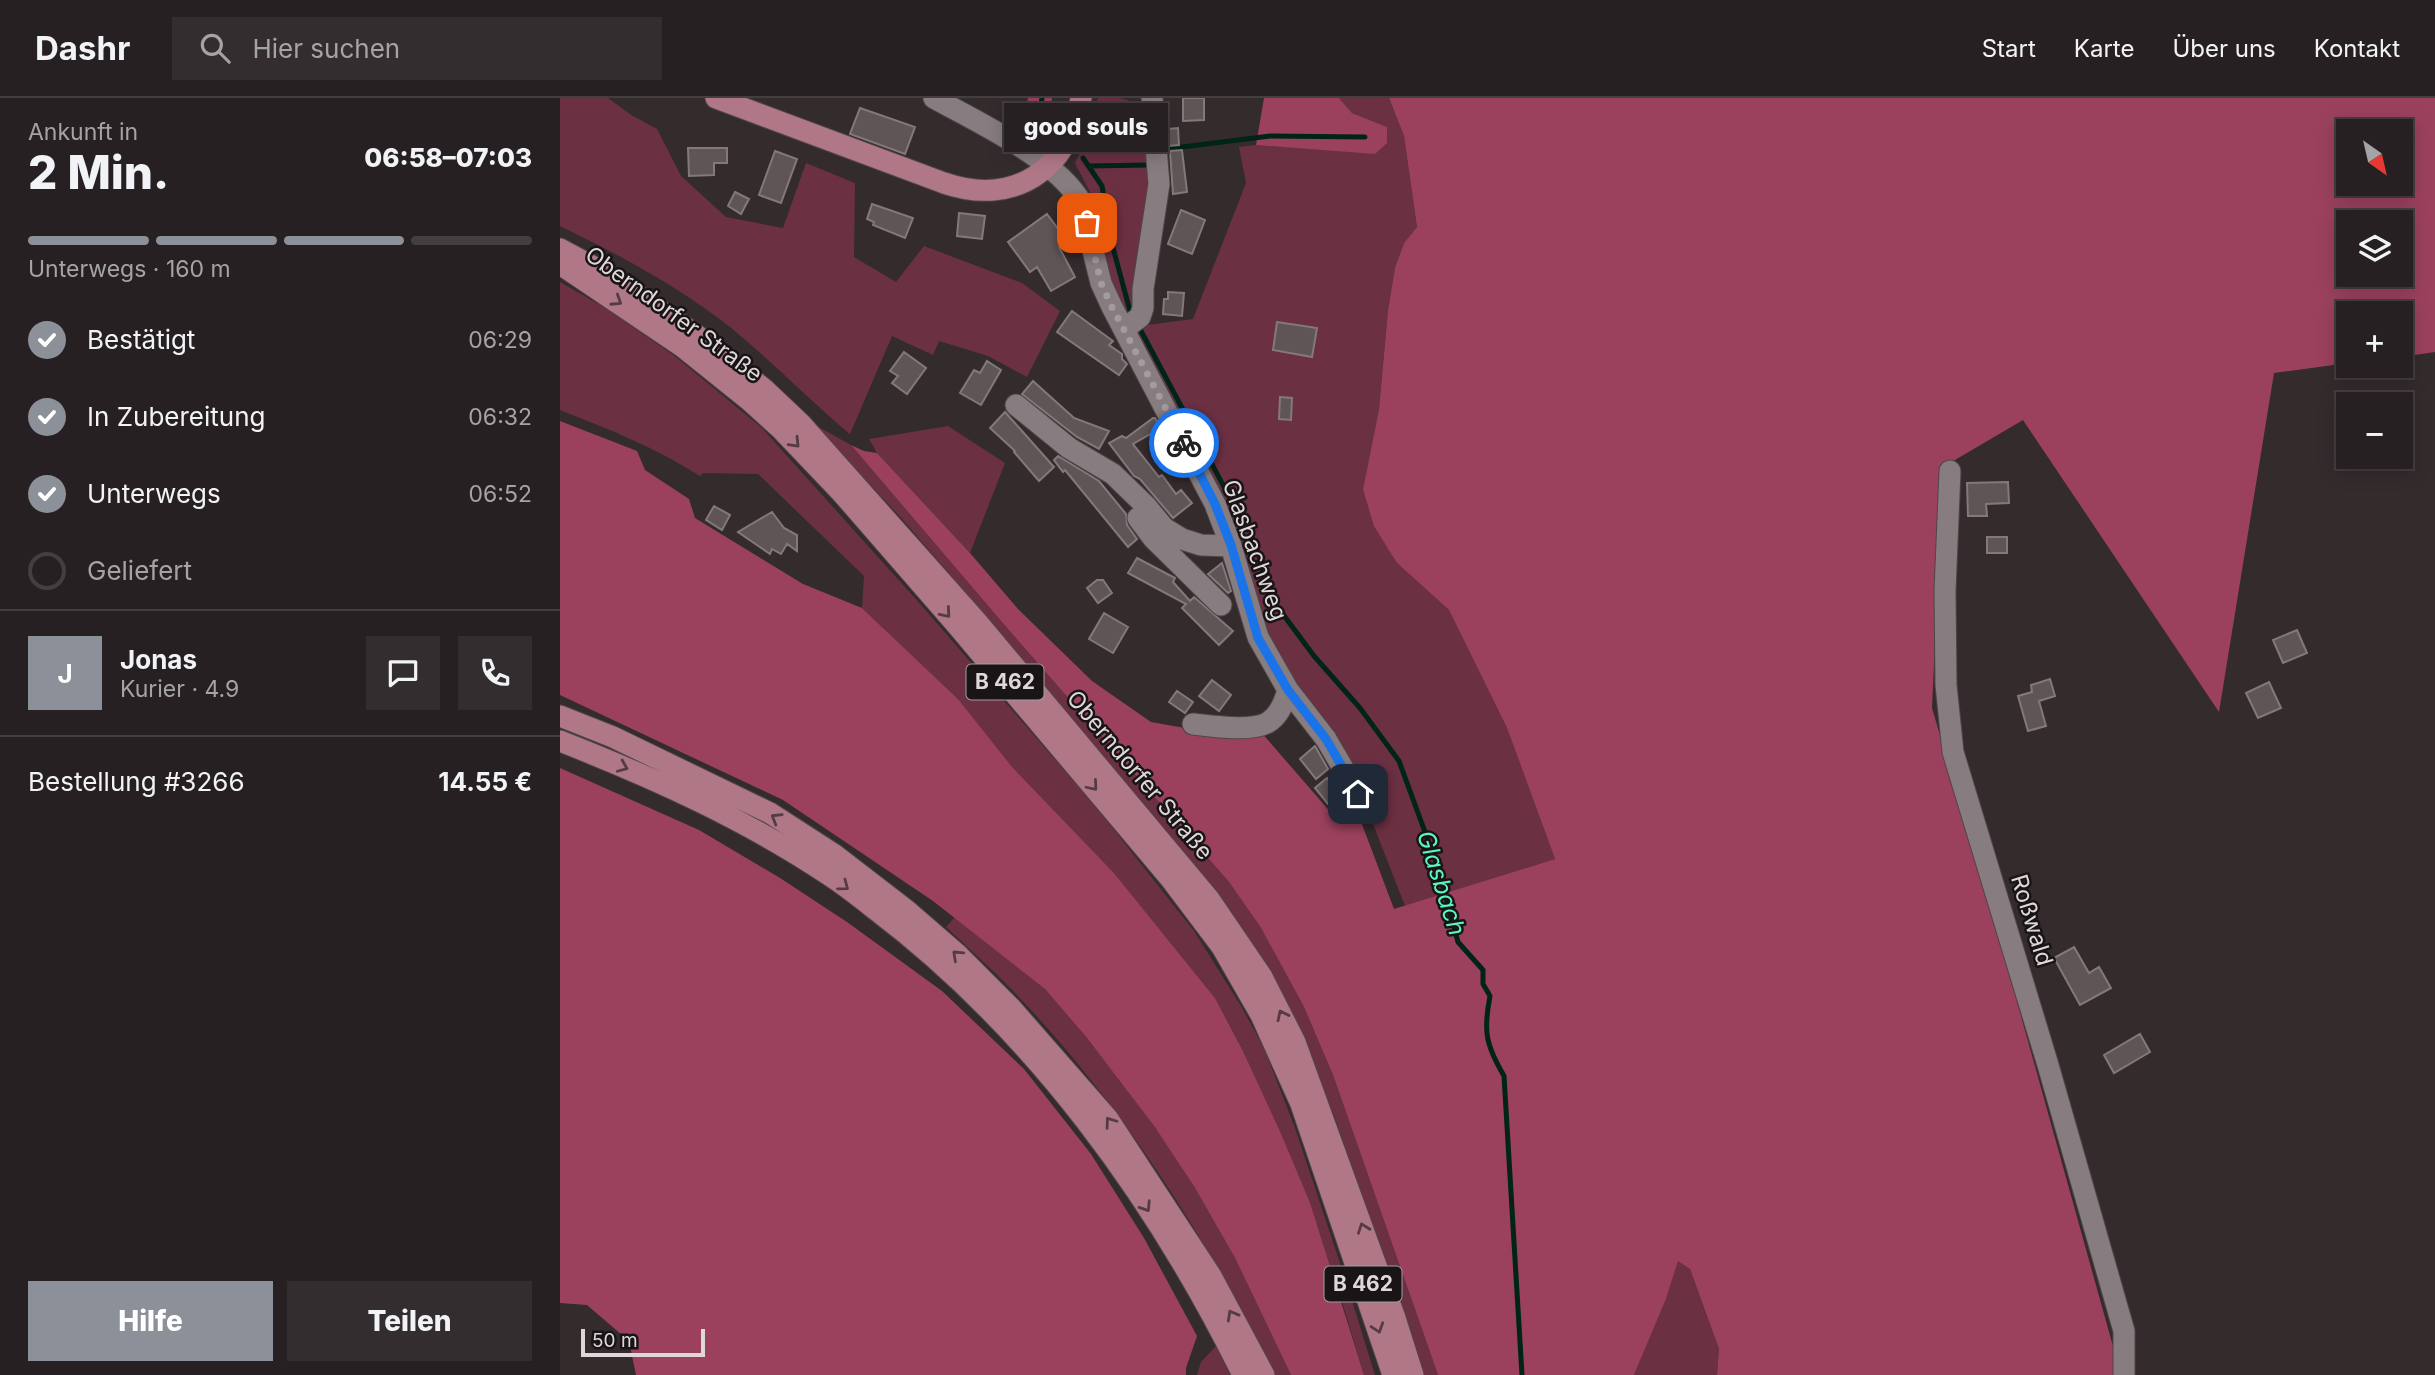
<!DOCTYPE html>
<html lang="de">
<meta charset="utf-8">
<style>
body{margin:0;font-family:Inter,sans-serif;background:#332d2f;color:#f1f3f6;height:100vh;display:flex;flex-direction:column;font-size:26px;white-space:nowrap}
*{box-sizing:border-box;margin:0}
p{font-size:23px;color:#a4a3a5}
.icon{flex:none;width:38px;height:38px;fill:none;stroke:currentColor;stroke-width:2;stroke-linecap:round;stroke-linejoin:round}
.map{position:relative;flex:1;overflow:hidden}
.panel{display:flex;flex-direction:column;background:#272022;width:560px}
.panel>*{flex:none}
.needle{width:46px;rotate:146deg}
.controls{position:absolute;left:1776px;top:21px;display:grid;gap:14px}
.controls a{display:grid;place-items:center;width:77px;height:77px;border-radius:0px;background:#272022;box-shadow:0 4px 18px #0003,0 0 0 2px #433e40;font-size:35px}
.scale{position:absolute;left:21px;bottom:18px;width:124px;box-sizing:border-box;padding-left:7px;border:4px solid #dfd8da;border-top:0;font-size:19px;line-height:24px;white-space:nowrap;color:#dfd8da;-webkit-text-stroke:5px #191415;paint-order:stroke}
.pin{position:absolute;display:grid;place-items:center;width:60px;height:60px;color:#fff;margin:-30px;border-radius:14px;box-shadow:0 4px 10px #0006}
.courier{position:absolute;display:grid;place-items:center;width:70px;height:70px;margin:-35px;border:5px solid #1a73e8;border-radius:50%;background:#fff;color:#222;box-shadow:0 2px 9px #0007}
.bubble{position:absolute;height:49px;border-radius:0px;background:#272022;box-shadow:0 4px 18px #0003,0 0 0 2px #433e40;font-size:23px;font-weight:800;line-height:49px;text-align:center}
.headline em{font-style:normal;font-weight:800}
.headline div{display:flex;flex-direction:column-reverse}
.headline{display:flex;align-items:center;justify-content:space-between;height:119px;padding:0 28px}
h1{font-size:46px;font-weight:800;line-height:52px}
.bar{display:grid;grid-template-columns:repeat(4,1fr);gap:10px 7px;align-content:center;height:84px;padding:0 28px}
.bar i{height:9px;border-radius:5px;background:#433e40}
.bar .current{background:#8c9099}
.bar p{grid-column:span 4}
.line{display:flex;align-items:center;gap:18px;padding:0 28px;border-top:2px solid #433e40}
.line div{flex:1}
.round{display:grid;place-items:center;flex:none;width:74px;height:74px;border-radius:0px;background:#332d2f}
ol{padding:0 28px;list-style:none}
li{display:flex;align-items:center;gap:21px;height:77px}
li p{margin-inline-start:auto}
li .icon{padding:7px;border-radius:50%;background:#8c9099;color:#fff;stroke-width:4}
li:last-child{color:#a4a3a5}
li i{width:38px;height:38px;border:4px solid #433e40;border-radius:50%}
.cta{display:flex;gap:14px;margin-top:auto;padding:14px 28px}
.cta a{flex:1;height:80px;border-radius:0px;background:#8c9099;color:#fff;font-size:28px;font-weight:800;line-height:80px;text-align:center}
.cta a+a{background:#332d2f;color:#f1f3f6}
header{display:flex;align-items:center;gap:42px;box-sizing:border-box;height:98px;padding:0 35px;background:#272022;border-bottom:2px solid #433e40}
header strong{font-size:33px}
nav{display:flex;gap:38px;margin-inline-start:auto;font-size:24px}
.search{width:490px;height:63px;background:#332d2f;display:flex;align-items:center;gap:18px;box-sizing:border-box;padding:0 24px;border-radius:0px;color:#a4a3a5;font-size:26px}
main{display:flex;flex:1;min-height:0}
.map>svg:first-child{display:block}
.green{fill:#6c3043}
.forest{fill:#9b415e;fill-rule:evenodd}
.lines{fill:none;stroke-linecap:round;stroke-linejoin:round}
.stream{stroke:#002418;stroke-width:5}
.building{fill:#5f5557;stroke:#83787a;stroke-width:2}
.minor-casing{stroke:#4f4648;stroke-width:23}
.major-casing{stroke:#4f4648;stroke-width:23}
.minor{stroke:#877c7f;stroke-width:21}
.major{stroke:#b07887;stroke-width:21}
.oneway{stroke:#553c43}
.done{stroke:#a39b9d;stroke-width:7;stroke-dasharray:0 12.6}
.route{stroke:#1a73e8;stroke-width:9}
.labels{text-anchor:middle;stroke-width:5;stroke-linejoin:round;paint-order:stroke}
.shield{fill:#191415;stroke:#a49d9f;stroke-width:2}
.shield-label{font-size:21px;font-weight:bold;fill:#dfd8da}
.street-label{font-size:23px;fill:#dfd8da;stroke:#191415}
.water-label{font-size:24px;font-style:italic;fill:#58f6c0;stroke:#191415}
</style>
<header>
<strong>Dashr</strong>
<div class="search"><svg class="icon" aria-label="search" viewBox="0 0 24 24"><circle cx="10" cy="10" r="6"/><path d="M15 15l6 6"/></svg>Hier suchen</div>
<nav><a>Start</a><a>Karte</a><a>Über uns</a><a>Kontakt</a></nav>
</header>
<main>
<section class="panel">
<div class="headline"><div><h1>2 Min.</h1><p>Ankunft in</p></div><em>06:58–07:03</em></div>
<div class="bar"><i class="current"></i><i class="current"></i><i class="current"></i><i></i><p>Unterwegs · 160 m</p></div>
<ol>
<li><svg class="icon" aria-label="check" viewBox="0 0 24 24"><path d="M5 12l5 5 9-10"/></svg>Bestätigt<p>06:29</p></li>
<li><svg class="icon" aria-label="check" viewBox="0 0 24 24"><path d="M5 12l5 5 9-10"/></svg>In Zubereitung<p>06:32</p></li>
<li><svg class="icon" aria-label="check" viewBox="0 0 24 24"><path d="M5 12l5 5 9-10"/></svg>Unterwegs<p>06:52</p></li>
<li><i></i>Geliefert</li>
</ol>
<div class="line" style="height:126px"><b class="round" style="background:#8c9099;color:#fff">J</b><div><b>Jonas</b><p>Kurier · 4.9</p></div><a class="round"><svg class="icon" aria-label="chat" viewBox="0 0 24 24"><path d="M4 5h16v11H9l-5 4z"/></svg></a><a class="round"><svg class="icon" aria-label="phone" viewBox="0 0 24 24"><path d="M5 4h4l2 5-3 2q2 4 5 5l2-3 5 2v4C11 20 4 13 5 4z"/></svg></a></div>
<div class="line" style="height:91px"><div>Bestellung #3266</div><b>14.55 €</b></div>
<div class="cta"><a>Hilfe</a><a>Teilen</a></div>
</section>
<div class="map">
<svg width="1875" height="1277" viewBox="0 0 1875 1277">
<rect width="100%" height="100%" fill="#342b2d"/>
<!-- green -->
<path class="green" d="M 0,0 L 48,0 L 71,17 L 97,31 L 121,78 L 166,119 L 223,130 L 246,65 L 295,85 L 294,159 L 336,184 L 364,148 L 462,185 L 500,213 L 467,279 L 428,258 L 379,243 L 373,257 L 332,238 L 290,336 C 249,302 212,263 170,229 C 118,188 59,157 0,128 Z
M 538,0 L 560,0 L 587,8 L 594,85 L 577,207 L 567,217 L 555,195 L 539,138 L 536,106 L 515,65 L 526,43 Z
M 779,0 L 829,0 L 844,38 L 857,129 L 844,145 L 835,171 L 828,212 L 819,311 L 803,391 L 837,465 L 889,512 L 947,630 L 995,761 L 845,808 L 792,672 L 727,576 L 696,511 L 687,453 L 573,237 L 587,227 L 633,221 L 686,85 L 679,49 L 696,47 L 815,55 L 827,29 L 792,15 Z
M 0,184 L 47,211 L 116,259 L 202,330 L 362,508 L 536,709 L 634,833 L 681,908 L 704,950 L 735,1030 L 785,1180 L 815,1277 L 804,1277 L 783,1207 L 719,1031 L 683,953 L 655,900 L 554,775 L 451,669 L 398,601 L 302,510 L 304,478 L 198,376 L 143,375 L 140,378 C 96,350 49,331 0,312 Z
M 255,327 L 291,347 L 441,523 L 669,784 L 701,830 L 744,909 L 773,977 L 878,1277 L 862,1277 L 774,1017 L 728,911 L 433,527 L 344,423 Z
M 388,328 L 445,365 L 410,455 L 317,355 L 309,341 Z
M 395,819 L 485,891 L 527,940 L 596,1029 L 635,1090 L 675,1160 L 731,1277 L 715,1277 C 647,1140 559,1002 452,892 C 431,870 408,850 386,829 Z
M 1118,1162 L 1130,1171 L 1159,1251 L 1157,1277 L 1074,1277 L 1106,1201 Z
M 656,1248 L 670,1277 L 637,1277 L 641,1264 Z"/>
<!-- forest -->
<path class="forest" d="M 468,0 L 492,0 C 489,22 500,31 476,46 L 466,42 L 461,37 Z
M 704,0 L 779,0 L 792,15 L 827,29 L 827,45 L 815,56 L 696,47 Z
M 829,0 L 1875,0 L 1875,254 L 1841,259 L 1841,215 L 1788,215 L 1788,265 L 1714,275 L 1659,614 L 1463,322 L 1383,369 L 1372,610 L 1432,814 L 1561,1277 L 1157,1277 L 1159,1251 L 1130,1171 L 1118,1163 L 1106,1201 L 1074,1277 L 878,1277 L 773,977 L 744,909 L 701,830 L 669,784 L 441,523 L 291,347 L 304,353 L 317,355 L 410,455 L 458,511 L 532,583 L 591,624 L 653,635 L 701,634 L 779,724 L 797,713 L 834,811 L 995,761 L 947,630 L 889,512 L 837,465 L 814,428 L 803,391 L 819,311 L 828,212 L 835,170 L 844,145 L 857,129 L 844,38 ZM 1788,33 L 1841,33 L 1841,86 L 1788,86 ZM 1788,124 L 1841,124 L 1841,177 L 1788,177 Z
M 0,323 L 77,353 L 85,372 L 129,401 L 135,420 L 243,486 L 302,510 L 398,601 L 452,669 L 554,775 L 655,900 L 683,953 L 719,1031 L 750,1105 L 804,1277 L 731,1277 L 675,1160 L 635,1090 L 595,1029 L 527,940 L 485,891 L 373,803 L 223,702 L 0,597 Z
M 0,670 L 139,732 L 220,780 L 287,824 L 382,893 L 464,971 L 531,1056 L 584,1140 L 637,1238 L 626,1270 L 626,1277 L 76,1277 L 69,1243 L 27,1207 L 0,1205 Z"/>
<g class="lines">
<!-- stream -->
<path class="stream" d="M 482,0 L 480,13 L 485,28
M 606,51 L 710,38 L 805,39
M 523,60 L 542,88 L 552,146 L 570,213
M 530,68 L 588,67
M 580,231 L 687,432
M 698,453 L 708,496 L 754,558 L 800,610 L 839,663 L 876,764 L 898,844 L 923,872 L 923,886 L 930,898 C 923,934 926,947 944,978 L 962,1277"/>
</g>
<!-- building -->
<path class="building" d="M 623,0 L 644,0 L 644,22 L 623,23 Z
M 300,10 L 355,29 L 345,56 L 290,36 Z
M 618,30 L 619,47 L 609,48 L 608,31 Z
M 128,50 L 167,50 L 167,65 L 154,65 L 154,77 L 129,78 Z
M 622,52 L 627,94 L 613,96 L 610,53 Z
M 215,53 L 237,61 L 221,105 L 199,97 Z
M 175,94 L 189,101 L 181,116 L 168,108 Z
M 312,106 L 353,120 L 345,140 L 313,127 L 314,124 L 307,121 Z
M 621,112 L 645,122 L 632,156 L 608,146 Z
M 399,115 L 425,118 L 422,141 L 397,138 Z
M 487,116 L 507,143 L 499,149 L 515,179 L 491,193 L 477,169 L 470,174 L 448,144 Z
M 608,194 L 624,195 L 622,218 L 603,216 L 604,201 L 608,201 Z
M 512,213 L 553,243 L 549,247 L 562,256 L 562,261 L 567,266 L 559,277 L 497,234 Z
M 717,224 L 757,230 L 752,259 L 713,252 Z
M 344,254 L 366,270 L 347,296 L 332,285 L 338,278 L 330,273 Z
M 427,263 L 441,272 L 421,307 L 400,295 L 414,272 L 420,275 Z
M 473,283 L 514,320 L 549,333 L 539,351 L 517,339 L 462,296 Z
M 720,299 L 732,300 L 731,322 L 719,321 Z
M 445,314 L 494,369 L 479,383 L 454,354 L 455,353 L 430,330 Z
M 593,320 L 595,320 L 601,330 L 573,346 L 599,379 L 602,377 L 616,396 L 621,392 L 632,405 L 613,420 L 580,381 L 574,378 L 549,345 L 562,338 L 566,340 Z
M 498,358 L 539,383 L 566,416 L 567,427 L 577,441 L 568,449 L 505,372 L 503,374 L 494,362 Z
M 1448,384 L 1449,405 L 1426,406 L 1427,418 L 1408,418 L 1407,385 Z
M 154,408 L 170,417 L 162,432 L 146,422 Z
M 212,414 L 224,430 L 237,437 L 237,453 L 227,446 L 221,456 L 212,451 L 210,456 L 178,434 Z
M 1427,439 L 1447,439 L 1447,455 L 1427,455 Z
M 577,460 L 615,480 L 613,484 L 630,503 L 634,499 L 673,533 L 659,547 L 622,510 L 626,506 L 568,475 Z
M 662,465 L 671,493 L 668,495 L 648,476 Z
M 537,482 L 543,482 L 552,495 L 538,505 L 527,490 Z
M 544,515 L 568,529 L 553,555 L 529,541 Z
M 1737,532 L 1747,555 L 1723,565 L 1713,542 Z
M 1490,581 L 1495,598 L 1479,603 L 1486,628 L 1468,633 L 1458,598 L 1472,594 L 1471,587 Z
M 652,582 L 671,597 L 659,613 L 639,598 Z
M 1709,584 L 1721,610 L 1698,620 L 1686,595 Z
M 617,593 L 633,604 L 625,615 L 609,604 Z
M 755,648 L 768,671 L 756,681 L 740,661 Z
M 767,680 L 791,713 L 780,721 L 755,690 Z
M 1514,849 L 1529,875 L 1539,869 L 1551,890 L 1520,907 L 1494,860 Z
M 1580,936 L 1590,954 L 1554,975 L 1544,957 Z"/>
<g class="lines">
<!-- minor casing -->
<g class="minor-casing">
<path id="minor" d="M 374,0 C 419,25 495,60 521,104 L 541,185 L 552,209 L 655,406 L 671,448 L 698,539 L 728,592 L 766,641 L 798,696
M 564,231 L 580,219 L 583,210 L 583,191 L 599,86 L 592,0
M 456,307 L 509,350 L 553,376 L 586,408 L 604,430 L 622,441 L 641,447 L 671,448
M 1390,373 L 1385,493 L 1386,587 L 1393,654 L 1488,967 L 1564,1233 L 1564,1277
M 578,420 L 593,440 L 661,507
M 633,626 C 651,628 690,634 707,625 C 719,618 724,605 728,592"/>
</g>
<!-- major casing -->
<g class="major-casing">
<path id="major" d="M 156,0 L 384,85 C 454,109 509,72 521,0
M 0,151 L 43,174 L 135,236 L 204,291 L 241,326 L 418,525 L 649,801 L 702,879 L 735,944 L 834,1217 L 853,1277
M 0,166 L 123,249 L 189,302 L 221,331 L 282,395 L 396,526 L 610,780 L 662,849 L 701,917 L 741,1006 L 833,1277
M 0,618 L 53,639 L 210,715 L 275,757 L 345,811 L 397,856 L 451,910 L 548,1021 L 651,1178 L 704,1277
M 0,643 C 94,680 185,721 269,777 C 286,788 301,800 316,812 C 474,932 596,1100 683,1277"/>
</g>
<!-- minor -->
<use href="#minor" class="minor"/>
<!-- major -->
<use href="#major" class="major"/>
</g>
<!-- one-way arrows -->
<defs><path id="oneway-chevron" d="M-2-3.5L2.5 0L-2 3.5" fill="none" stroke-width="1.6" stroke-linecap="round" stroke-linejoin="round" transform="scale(1.75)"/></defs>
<g class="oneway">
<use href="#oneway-chevron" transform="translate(57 203) rotate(33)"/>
<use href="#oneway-chevron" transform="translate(235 345) rotate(46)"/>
<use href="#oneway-chevron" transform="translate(386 515) rotate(49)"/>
<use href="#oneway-chevron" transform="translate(63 669) rotate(23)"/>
<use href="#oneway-chevron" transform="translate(533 688) rotate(50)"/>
<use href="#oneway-chevron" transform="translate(216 720) rotate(-149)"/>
<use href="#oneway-chevron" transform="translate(284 788) rotate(37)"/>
<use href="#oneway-chevron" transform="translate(397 857) rotate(-137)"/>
<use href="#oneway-chevron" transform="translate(722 917) rotate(-116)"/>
<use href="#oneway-chevron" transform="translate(550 1024) rotate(-126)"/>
<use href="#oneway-chevron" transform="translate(586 1109) rotate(57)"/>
<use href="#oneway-chevron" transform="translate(803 1130) rotate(-110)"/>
<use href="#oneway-chevron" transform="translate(672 1217) rotate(-119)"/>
<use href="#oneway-chevron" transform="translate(818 1230) rotate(72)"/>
</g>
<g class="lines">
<!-- done -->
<path class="done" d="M 527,125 L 541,185 L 552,209 L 624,345"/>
<!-- route -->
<path class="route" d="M 624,345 L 655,406 L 671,447 L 698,540 L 728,592 L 766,641 L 798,696"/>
</g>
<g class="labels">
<!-- shield labels -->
<g class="shield">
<rect x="406.5" y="566.5" width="77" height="35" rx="5"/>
<rect x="764.5" y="1168.5" width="77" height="35" rx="5"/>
</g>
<g class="shield-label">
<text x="445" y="591">B 462</text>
<text x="803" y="1193">B 462</text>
</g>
<!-- street labels -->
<g class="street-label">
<text transform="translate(114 216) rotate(36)" y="8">Oberndorfer Straße</text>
<text transform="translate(695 452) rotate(70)" y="8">Glasbachweg</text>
<text transform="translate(580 677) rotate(50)" y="8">Oberndorfer Straße</text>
<text transform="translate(1472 822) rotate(73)" y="8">Roßwald</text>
</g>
<!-- water labels -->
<g class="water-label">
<text transform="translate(881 785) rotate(72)" y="8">Glasbach</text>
</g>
</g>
</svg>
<div class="controls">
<a><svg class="needle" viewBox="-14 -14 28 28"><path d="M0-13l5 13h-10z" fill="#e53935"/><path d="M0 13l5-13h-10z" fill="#a4a3a5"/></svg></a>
<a><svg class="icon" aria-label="layers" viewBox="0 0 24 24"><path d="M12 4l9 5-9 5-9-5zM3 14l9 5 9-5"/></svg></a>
<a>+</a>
<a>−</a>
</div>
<div class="scale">50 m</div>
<div class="pin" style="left:527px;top:125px;background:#ea580c"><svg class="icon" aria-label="bag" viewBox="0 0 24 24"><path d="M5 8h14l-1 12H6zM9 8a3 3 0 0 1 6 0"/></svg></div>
<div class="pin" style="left:798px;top:696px;background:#1f2937"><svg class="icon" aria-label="home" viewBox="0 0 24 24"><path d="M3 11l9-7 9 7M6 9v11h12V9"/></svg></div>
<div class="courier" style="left:624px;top:345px"><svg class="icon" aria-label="bike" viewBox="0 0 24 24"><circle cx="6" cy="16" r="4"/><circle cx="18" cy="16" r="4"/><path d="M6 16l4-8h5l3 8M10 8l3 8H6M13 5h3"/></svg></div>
<div class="bubble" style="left:444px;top:5px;width:164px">good souls</div>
</div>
</main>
